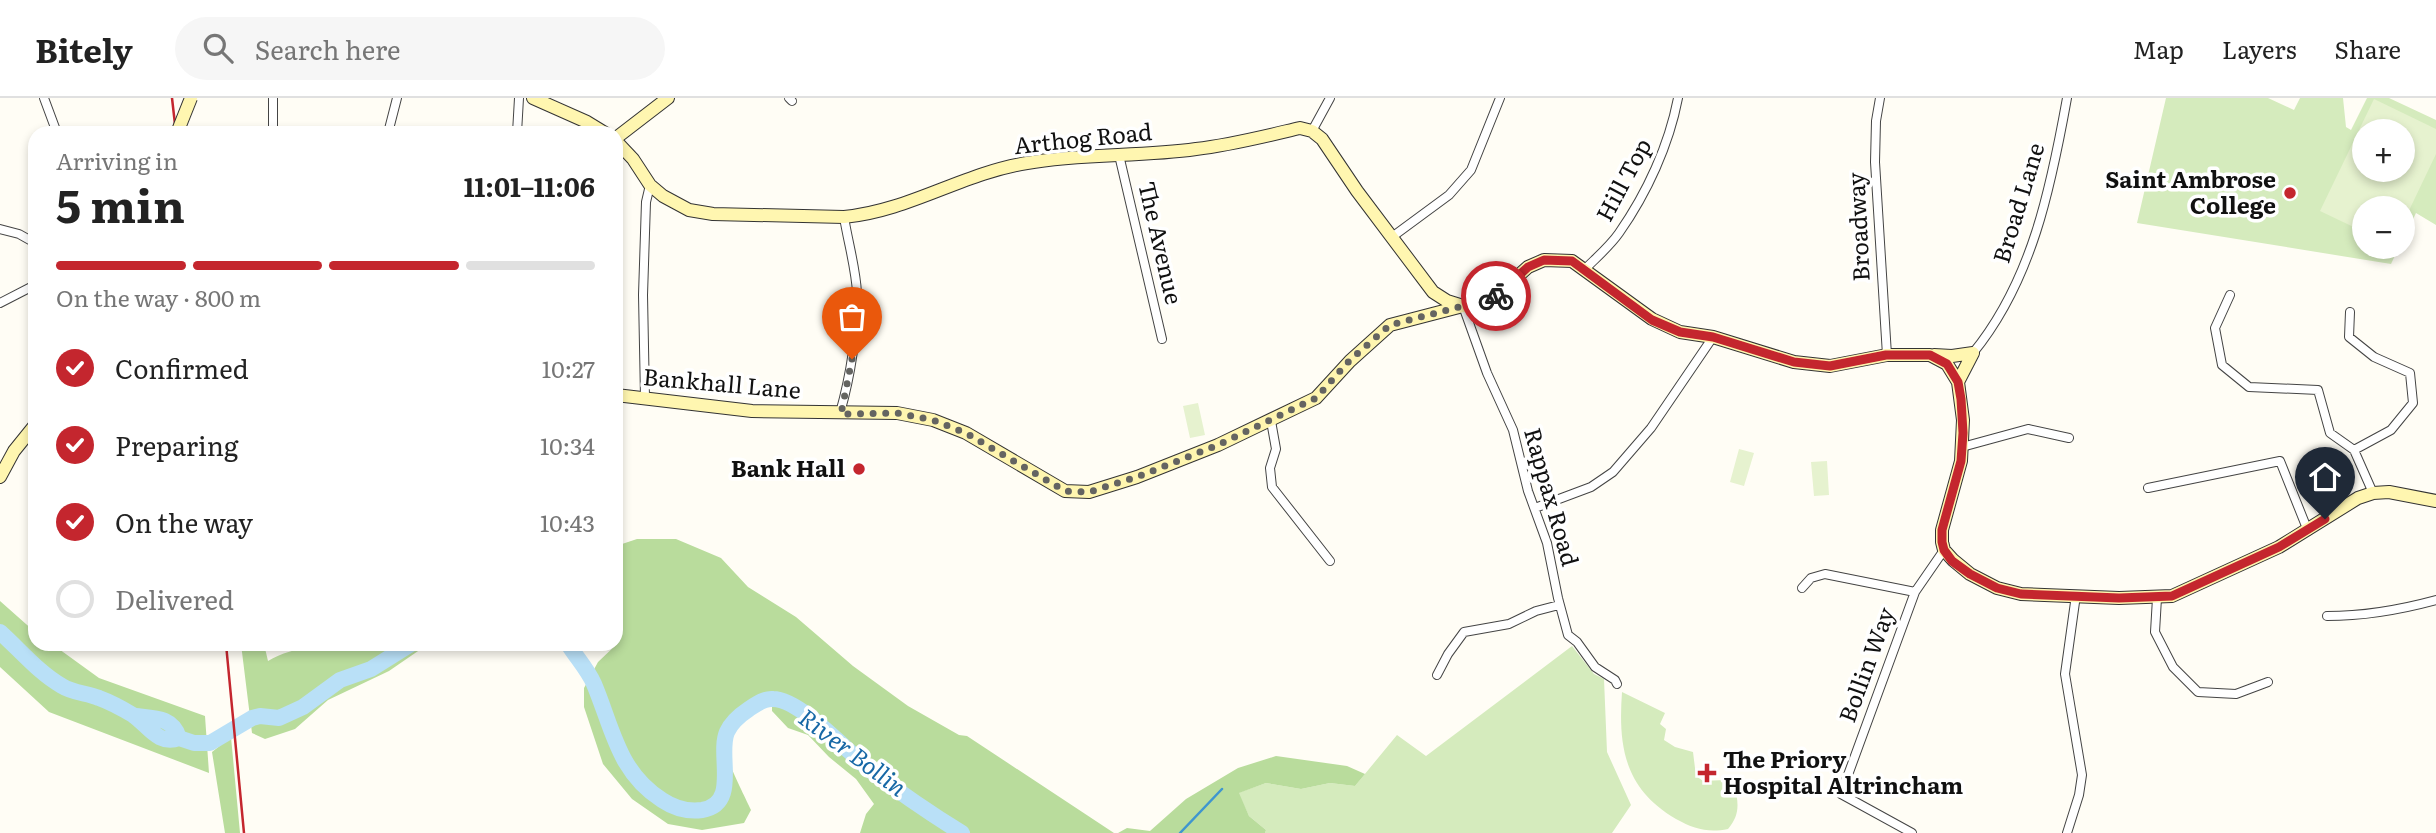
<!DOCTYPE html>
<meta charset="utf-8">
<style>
body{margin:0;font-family:Literata,serif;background:#f6f6f6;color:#222;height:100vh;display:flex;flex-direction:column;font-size:26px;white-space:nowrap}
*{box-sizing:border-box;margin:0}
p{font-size:23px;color:#767676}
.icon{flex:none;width:38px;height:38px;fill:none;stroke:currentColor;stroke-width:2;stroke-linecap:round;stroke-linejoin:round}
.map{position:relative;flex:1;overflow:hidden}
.side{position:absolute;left:28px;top:28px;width:595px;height:525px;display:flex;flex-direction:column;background:#fff;border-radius:21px;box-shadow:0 4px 10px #0003}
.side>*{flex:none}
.controls{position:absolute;left:2352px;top:21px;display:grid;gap:14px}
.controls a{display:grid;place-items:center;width:63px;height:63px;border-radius:50%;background:#fff;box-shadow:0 4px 10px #0003;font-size:35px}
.pin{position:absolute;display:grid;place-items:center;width:60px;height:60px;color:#fff;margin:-72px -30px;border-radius:50% 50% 50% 0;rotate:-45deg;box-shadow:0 0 7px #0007}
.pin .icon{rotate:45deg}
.courier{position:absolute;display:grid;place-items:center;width:70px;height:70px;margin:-35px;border:5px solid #c4262e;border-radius:50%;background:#fff;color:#222;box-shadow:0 2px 9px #0007}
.head em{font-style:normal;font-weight:700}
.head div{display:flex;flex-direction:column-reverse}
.head{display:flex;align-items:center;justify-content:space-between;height:119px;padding:0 28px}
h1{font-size:46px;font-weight:700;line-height:52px}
.bar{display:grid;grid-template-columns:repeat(4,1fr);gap:10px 7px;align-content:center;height:84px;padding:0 28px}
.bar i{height:9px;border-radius:5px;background:#e0e0e0}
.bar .active{background:#c4262e}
.bar p{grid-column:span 4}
ol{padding:0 28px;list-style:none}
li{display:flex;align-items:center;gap:21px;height:77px}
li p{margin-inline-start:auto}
li .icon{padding:7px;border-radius:50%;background:#c4262e;color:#fff;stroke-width:4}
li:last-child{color:#767676}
li i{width:38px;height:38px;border:4px solid #e0e0e0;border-radius:50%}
header{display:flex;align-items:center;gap:42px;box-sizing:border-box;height:98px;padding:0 35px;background:#fff;border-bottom:2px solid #e0e0e0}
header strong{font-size:33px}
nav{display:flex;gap:38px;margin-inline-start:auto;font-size:24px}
.search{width:490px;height:63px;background:#f6f6f6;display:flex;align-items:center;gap:18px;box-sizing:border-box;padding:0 24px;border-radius:38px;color:#767676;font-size:26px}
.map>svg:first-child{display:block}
.green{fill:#d5ebbd;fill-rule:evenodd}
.forest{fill:#b9dc9c}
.pitch{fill:#e6f2cf;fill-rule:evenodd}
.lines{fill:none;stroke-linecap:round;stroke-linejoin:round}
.stream{stroke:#3f96cf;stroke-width:2.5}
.river{stroke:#b9e0f7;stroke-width:16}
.street-casing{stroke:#444;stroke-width:10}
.secondary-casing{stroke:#333;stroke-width:14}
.street{stroke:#fff;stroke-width:8}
.secondary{stroke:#fff6b0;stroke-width:12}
.rail{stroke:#c4262e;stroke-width:2.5}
.secondary-bridge-casing{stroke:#333;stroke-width:14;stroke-linecap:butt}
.secondary-bridge{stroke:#fff6b0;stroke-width:12}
.done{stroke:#646461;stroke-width:7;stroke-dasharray:0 12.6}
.route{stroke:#c4262e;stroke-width:9}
.poi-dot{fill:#c4262e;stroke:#fff;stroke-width:2.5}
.labels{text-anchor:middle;stroke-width:7;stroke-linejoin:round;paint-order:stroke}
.street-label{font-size:23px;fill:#111;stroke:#fff}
.poi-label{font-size:23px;font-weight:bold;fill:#111;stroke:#fff;text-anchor:end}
.water-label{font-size:24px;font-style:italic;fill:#1768a6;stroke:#fff}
</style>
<header>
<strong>Bitely</strong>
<div class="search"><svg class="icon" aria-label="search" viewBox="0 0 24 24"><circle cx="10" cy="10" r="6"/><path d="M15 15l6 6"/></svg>Search here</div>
<nav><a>Map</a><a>Layers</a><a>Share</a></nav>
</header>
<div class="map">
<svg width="2436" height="735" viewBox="0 0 2436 735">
<rect width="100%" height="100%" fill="#fffdf5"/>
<!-- green -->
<path class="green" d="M 2166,0 L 2268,0 L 2294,12 L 2300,0 L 2343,0 L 2346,29 L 2351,32 L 2367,0 L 2389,0 L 2436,22 L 2436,127 L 2416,115 L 2403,142 L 2403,110 L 2364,110 L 2364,149 L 2399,149 L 2391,166 L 2137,125 ZM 2364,33 L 2403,33 L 2403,72 L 2364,72 Z
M 1572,548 L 1594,576 L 1604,581 L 1607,654 L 1631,707 L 1612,735 L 1265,735 L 1266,732 L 1249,718 L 1238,695 L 1266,685 L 1301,691 L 1330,685 L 1355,688 L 1397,637 L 1426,658 Z
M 1622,594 L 1665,615 L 1660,626 L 1666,631 L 1664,642 L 1675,649 L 1693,654 L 1696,678 L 1703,683 L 1725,682 L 1734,687 C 1739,705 1740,717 1728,731 C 1708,735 1694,731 1676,721 C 1625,691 1618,650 1622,594 Z"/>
<!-- forest -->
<path class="forest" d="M 637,441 L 676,441 L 721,460 L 748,489 L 796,519 L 853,568 L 908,608 L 959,637 L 967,638 L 1114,735 L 860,735 L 866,716 L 874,706 L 856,681 L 829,659 L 808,637 L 788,630 L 772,613 L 772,601 C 751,607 723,625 725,650 C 725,660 746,701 751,712 L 744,725 L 702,732 L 668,726 L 632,701 L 603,666 L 584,609 L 584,590 L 598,564 L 618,545 L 616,448 Z
M 0,503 L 35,534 L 35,546 L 52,546 L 99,580 L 205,618 L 209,675 L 49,614 L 0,569 Z
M 241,546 L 264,546 L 268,563 C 313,537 382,546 434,546 L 421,551 L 389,573 L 328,602 L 295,631 L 265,641 L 252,635 Z
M 231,639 L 240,735 L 225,735 L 212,654 Z
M 1276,658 L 1347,668 L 1365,676 L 1355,688 L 1330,685 L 1301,691 L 1266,685 L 1239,695 L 1249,718 L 1266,732 L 1265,735 L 1118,735 L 1127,730 L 1150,733 L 1186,701 L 1238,670 Z"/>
<!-- pitch -->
<path class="pitch" d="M 2374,1 L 2436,31 L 2436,56 L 2403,125 L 2403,110 L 2364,110 L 2364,134 L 2320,113 ZM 2364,33 L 2403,33 L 2403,72 L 2364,72 Z
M 1198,305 L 1205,337 L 1190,340 L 1183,308 Z
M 1739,351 L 1754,355 L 1744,388 L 1730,384 Z
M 1827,363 L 1829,397 L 1814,398 L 1811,364 Z"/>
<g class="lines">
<!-- stream -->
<path class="stream" d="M 1180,735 L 1222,691"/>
<!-- river -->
<path class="river" d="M 0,534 C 20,552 39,575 62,588 C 73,595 87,595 99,600 C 110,604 123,611 133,617 C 148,627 158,648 179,640
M 568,546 C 576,559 588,572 594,586 C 613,631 618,674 662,702 C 674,710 687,714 702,712 C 740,706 717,657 727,634 C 731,625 740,617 749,611 C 755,607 764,600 773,601 C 800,601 848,654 870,672 C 899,694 931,716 962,735
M 136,618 C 154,620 173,619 179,640 L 194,645 L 210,645 L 252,620 L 260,618 L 279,620 L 303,609 L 340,582 L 371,571 L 411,546"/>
<!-- street casing -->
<g class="street-casing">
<path id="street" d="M 44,0 L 57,35
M 273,0 L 273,35
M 789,0 L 792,3
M 1880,0 L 1876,23 L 1875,64 L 1887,257
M 1312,33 L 1330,0
M 388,35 L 397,0
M 517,35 L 519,0
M 1119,57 L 1162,241
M 0,131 L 19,136 L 35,145
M 1392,139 L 1449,97 L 1471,72 L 1500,0
M 1585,171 C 1596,160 1610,148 1619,135 C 1647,95 1669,47 1678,0
M 2230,197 L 2215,230 L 2222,267 L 2249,289 L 2318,292 L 2330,335 L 2354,352
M 0,205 L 35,187
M 1463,208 L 1487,275 L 1513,332 L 1528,393 L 1547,445 L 1558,500 L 1568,537 L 1577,544 L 1595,569 L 1615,582 L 1617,586
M 2350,214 L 2349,239 L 2374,259 L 2410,275 L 2413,305 L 2391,332 L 2354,352 L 2373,395
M 1973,255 C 2032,183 2051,89 2067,0
M 645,300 L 643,197 L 646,104 L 650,87
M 840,315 C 851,276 857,236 857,195 C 856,171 848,144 844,119
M 1271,323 L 1276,351 L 1270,370 L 1272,389 L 1330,463
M 1962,349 L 2028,331 L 2069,340
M 2148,390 L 2280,363 L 2308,433
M 1535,410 L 1591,389 L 1613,374 L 1651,330 L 1713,239
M 1802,490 L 1811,480 L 1825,476 L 1915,494
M 2157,500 L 2155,534 L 2173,569 L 2198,594 L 2236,596 L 2268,584
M 2327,518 C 2366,518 2399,512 2436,502
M 1437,577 L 1448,556 L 1464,534 L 1509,526 L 1536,513 L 1559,507
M 1912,735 L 1841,696 L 1915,494 L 1944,452
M 2067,735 L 2079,697 L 2082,677 L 2065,576 L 2076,497"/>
</g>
<!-- secondary casing -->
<g class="secondary-casing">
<path id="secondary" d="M 533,0 L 587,24 L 605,35
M 616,40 L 668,0
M 616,43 L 633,61 L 650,87 L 663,98 L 689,112 L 713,116 L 844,119 C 909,113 963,75 1027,65 C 1083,55 1140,59 1196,51 C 1231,47 1266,38 1300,30 L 1312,33 L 1322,41 L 1357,93 L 1433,194 L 1447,203 L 1463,208
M 1973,255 L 1958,284 L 1963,322 L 1961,363 L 1942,432 L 1942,444 L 1944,452 L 1953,462 L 1970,476 L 1997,490 L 2021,496 L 2119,500 L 2172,498 L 2279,449 L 2358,400 L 2373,395 L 2389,394 L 2436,403
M 1934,257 L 1952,258 L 1973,255
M 616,297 L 752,313 L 897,315 L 933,322 L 966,335 L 1065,393 L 1089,394 L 1137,379 L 1218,347 L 1316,300 L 1350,263 L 1390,227 L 1463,208 L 1477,209 L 1489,204 L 1528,169 L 1544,162 L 1572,163 L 1652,221 L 1680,234 L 1713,239 L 1794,264 L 1830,268 L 1887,257 L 1930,257 L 1947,266 L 1958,284
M 0,379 L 14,353 L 35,327"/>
</g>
<!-- street -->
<use href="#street" class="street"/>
<!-- secondary -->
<use href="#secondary" class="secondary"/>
<!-- rail -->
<path class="rail" d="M 172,0 L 176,35
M 226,546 L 244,735"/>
<!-- secondary-bridge casing -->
<g class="secondary-bridge-casing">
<path id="secondary-bridge" d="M 177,35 L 191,0"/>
</g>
<!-- secondary-bridge -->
<use href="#secondary-bridge" class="secondary-bridge"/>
</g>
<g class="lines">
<!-- done -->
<path class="done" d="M 852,261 L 841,316 L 897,315 L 933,322 L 966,335 L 1065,393 L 1089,394 L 1137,379 L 1218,347 L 1316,300 L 1350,262 L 1390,227 L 1463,208 L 1477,209 L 1496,198"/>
<!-- route -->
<path class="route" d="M 1496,198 L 1528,169 L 1544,162 L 1572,163 L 1652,222 L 1680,234 L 1713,239 L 1794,264 L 1830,268 L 1886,257 L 1930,257 L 1947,266 L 1958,284 L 1961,301 L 1963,335 L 1961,363 L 1942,432 L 1942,444 L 1944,452 L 1952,463 L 1970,476 L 1997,490 L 2021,496 L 2119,500 L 2172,498 L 2279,449 L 2325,421"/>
</g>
<!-- markers -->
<g class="poi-dot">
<circle cx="2290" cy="95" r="7"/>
<circle cx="859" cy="371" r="7"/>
<path d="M1703.5 664.5h7v7h7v7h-7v7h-7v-7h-7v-7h7z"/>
</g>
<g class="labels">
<!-- street labels -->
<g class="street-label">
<text transform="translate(1083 41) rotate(-6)" y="8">Arthog Road</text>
<text transform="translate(1624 82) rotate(-62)" y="8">Hill Top</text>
<text transform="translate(2019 105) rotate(-73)" y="8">Broad Lane</text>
<text transform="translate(1859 129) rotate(-93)" y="8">Broadway</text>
<text transform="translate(1160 145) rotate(77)" y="8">The Avenue</text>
<text transform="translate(722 286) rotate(5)" y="8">Bankhall Lane</text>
<text transform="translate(1551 399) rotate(74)" y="8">Rappax Road</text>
<text transform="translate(1867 567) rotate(-70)" y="8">Bollin Way</text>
</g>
<!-- poi labels -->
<g class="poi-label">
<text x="2276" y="90">Saint Ambrose<tspan x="2276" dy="26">College</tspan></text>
<text x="845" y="379">Bank Hall</text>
<text x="1723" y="670" text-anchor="start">The Priory<tspan x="1723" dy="26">Hospital Altrincham</tspan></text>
</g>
<!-- water labels -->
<g class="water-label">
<text transform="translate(852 655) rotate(37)" y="8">River Bollin</text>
</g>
</g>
</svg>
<div class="controls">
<a>+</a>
<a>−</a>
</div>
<div class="pin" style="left:852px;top:261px;background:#ea580c"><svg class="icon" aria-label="bag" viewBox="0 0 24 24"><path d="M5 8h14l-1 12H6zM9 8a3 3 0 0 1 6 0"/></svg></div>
<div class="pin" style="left:2325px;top:421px;background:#1f2937"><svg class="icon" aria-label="home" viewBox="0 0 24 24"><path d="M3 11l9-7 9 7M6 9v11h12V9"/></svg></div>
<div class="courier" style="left:1496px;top:198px"><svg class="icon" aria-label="bike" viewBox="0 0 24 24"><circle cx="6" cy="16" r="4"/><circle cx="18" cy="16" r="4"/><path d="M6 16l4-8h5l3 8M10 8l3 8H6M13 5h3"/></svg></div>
<section class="side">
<div class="head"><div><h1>5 min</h1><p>Arriving in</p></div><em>11:01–11:06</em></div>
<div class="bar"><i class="active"></i><i class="active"></i><i class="active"></i><i></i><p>On the way · 800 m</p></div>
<ol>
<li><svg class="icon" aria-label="check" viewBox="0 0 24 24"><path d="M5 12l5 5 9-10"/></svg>Confirmed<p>10:27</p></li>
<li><svg class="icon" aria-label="check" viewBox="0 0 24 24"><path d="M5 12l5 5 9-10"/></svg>Preparing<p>10:34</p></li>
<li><svg class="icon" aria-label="check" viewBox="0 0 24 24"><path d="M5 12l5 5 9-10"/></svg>On the way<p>10:43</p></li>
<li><i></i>Delivered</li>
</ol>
</section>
</div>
